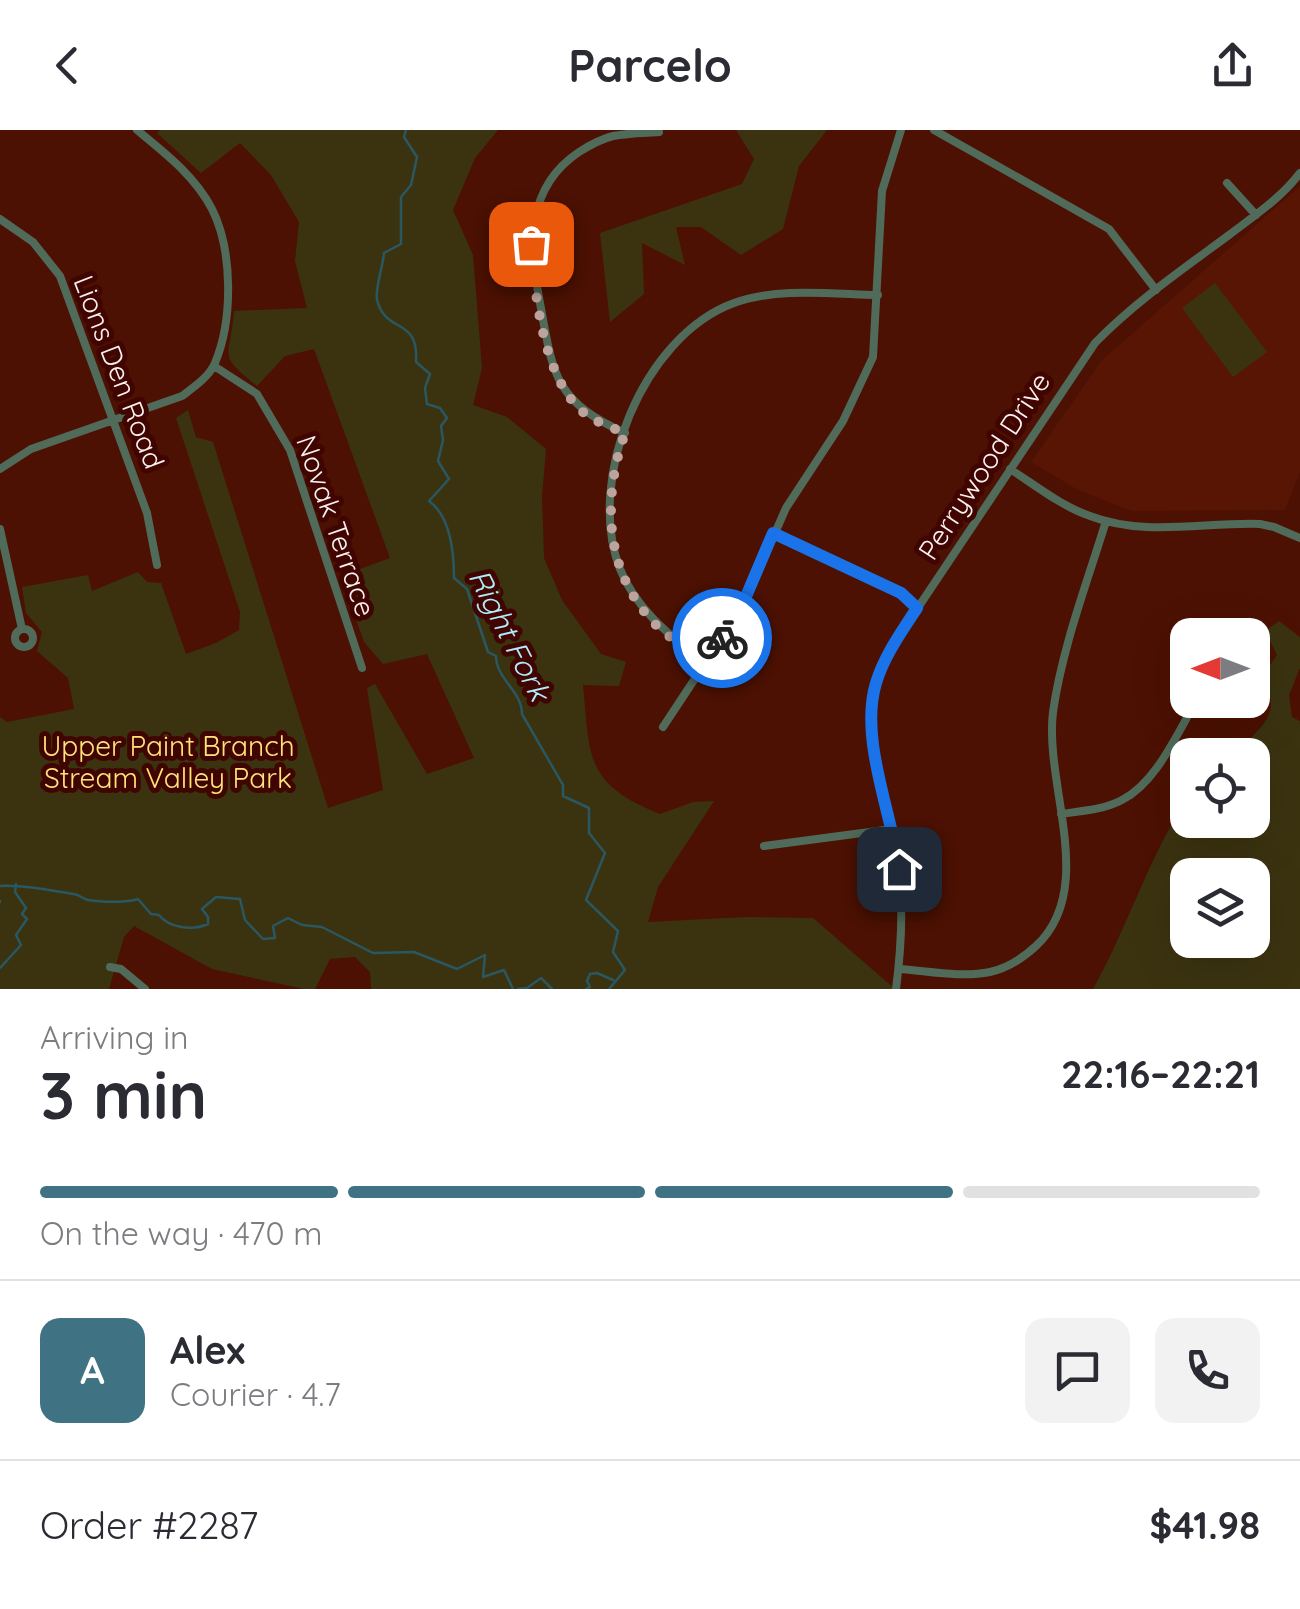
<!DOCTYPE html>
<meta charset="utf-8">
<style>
body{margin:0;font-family:Quicksand,sans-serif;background:#f2f2f3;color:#2b2b33;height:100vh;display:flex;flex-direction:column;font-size:38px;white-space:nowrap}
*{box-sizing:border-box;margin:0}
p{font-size:32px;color:#7c7c81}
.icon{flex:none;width:55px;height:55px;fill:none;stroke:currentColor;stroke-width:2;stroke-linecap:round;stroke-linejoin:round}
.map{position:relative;height:859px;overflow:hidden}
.sheet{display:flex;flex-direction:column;background:#fff;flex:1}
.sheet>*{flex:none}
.needle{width:65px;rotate:270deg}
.buttons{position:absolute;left:1170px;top:488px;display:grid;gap:20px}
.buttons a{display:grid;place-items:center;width:100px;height:100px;border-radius:20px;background:#fff;box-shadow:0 10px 40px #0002;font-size:50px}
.pin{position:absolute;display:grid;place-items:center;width:85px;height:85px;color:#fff;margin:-42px;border-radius:20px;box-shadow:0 5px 15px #0006}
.courier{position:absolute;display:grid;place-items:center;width:100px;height:100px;margin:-50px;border:8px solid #1a73e8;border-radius:50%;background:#fff;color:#222;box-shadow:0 2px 12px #0007}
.summary em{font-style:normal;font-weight:700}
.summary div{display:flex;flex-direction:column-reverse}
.summary{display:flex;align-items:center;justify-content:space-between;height:170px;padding:0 40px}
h1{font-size:65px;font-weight:700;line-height:75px}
.bar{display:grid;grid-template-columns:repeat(4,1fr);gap:15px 10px;align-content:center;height:120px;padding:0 40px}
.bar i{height:12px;border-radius:8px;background:#e1e1e2}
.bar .selected{background:#3f7282}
.bar p{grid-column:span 4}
.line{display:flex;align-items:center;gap:25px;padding:0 40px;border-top:2px solid #e1e1e2}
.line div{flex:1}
.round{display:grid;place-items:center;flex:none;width:105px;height:105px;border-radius:20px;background:#f2f2f3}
header{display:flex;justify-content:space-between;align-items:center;height:130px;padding:0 40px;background:#fff;font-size:45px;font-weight:700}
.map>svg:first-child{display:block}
.built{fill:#591503}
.green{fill:#3b3310;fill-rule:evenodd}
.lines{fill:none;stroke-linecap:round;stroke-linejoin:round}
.stream{stroke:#295762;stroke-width:2.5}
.minor{stroke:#506b59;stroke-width:8}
.done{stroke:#bda39d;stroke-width:10;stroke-dasharray:0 18}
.route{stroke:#1a73e8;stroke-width:12}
.labels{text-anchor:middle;stroke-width:10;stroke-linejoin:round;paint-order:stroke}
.street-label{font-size:28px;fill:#faf2f0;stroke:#400500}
.park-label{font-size:28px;fill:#fee379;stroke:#400500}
.water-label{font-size:30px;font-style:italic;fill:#b1edfd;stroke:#400500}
</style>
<header><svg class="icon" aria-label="back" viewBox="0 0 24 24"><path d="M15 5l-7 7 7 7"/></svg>Parcelo<svg class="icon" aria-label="share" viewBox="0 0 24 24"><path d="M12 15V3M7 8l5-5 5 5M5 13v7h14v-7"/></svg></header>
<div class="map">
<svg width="1300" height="859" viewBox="0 0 1300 859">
<rect width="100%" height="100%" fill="#4c1102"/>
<!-- built -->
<path class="built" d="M 1300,56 L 1300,342 L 1285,380 L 1132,381 L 1078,360 L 1031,332 L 1101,231 Z"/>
<!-- green -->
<path class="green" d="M 160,0 L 498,0 L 475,28 L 453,80 L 473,125 L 482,238 L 473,275 L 507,287 L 546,319 L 542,366 L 544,428 L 562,470 L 601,524 L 626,532 L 619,556 L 583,555 C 590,628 585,654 660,684 L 693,672 L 714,671 L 658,757 L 648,792 L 747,787 L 813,788 L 895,859 L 371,859 L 370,842 L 355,827 L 330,829 L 315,859 L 304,859 L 212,839 L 134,796 L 124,807 L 109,859 L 0,859 L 0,587 L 7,592 L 74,579 L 68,548 L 37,521 L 42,502 L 26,483 L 22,457 L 88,445 L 92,461 L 138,442 L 147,452 L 161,453 L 186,524 L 216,513 L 239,500 L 240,482 L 176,288 L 188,280 L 196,307 L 213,312 L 328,678 L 383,660 L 367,558 L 375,554 L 427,644 L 474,628 L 427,524 L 383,534 L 364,512 L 341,446 L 390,428 L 314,219 L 285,226 L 257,256 C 216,222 230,232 234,181 L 307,178 L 295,131 L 299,92 L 271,45 L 240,13 L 201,43 L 157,3 Z
M 736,0 L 827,0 L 799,36 L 783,99 L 741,125 L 701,97 L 676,97 L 685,135 L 642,113 L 644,164 L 610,192 L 600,103 L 742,54 L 754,29 Z
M 1215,153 L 1267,222 L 1233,247 L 1182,178 Z
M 1279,491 L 1300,507 L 1300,538 L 1289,565 L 1292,587 L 1300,591 L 1300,859 L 1093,859 C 1128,797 1148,728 1187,669 L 1188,690 L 1252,690 L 1252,625 L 1236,625 C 1261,593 1283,589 1263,545 L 1277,525 L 1265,501 ZM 1252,745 L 1252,810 L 1188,810 L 1188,745 Z"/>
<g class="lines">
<!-- stream -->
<path class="stream" d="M 406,0 L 404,7 L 417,27 L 411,55 L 401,67 L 401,114 L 384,123 C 383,137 375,157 377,170 C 386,205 419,186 416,232 L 430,244 L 425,258 L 427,274 L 440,278 L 447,288 L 441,296 L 443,310 L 438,331 L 449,349 L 429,371 C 451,387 454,422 454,448 L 467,459 L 488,522 L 496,526 C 496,549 522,561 522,584 L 563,655 L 563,666 L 589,678 L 589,703 L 605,723 L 586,770 L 618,801 L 613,822 L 625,840 L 609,859
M 0,756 C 25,755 49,760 73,764 C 79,764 83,769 88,770 C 100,772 127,773 138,769 L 151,784 L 159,785 C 169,798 192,801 208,794 L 208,787 L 202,779 L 216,767 L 240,769 L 245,790 L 263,809 L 275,808 L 273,796 L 288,788 L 302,795 L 322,797 L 373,823 L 414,822 L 457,839 L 485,825 L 483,847 L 504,840 L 513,859
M 0,771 L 0,772
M 0,838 L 21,815 L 16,805 L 27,789 L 22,784 L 26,778 L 15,762 L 16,754
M 518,859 L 527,858 L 541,848 L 552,859
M 586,859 L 590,857 L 587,851 L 590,844 L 597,843 L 613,850"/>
<!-- minor -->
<path class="minor" d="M 934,0 L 1109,99 L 1156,160
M 1227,53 L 1256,85
M 0,89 L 33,112 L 60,146 L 147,383 L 157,435
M 214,236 L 257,264 L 290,320 L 362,538
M 625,303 C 554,271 553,244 540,173 C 529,116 525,58 579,22 C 590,15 601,9 613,6 C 628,3 644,3 659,2
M 0,339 L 31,319 L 182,266 C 194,257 209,247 215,233 C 233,190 233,121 212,79 C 195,46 165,23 137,0
M 1010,339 C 1035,355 1061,376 1090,386 C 1145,407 1203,392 1260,394 L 1274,397 L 1300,408
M 0,399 L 22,499
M 773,403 L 901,463 L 917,478
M15 508a9 9 0 1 1 18 0a9 9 0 1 1-18 0Z
M 706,534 C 671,506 637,481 620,439 C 585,350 643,206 734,173 C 778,157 832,164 878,165
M 663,597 L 743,476 L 786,378 L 843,291 L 873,227 L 882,61 L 901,0
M 1061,684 C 1081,681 1103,680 1122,670 C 1157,652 1177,603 1197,570
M 764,716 L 892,699
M 110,837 L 121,839 L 145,859
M 899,839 C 928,841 961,848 990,842 C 1008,838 1023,828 1036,816 C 1098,758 1044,656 1053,582 C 1062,518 1087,453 1106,391
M 896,859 C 902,813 904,764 896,719 C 888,667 863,611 875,558 C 879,543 887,529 893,515 L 1095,213 C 1135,172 1183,139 1229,105 C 1254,86 1281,68 1300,43"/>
</g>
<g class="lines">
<!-- done -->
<path class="done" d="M 531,114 C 535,165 543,248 583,282 C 595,292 611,297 625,303 C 602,369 604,442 656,495 C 671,509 690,521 706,534 L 722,508"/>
<!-- route -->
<path class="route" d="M 722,508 L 742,476 L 773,403 L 901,463 L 917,478 C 902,501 884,526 876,553 C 859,609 892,683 899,739"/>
</g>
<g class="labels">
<!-- street labels -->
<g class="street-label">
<text transform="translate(119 242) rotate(69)" y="10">Lions Den Road</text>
<text transform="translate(984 336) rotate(-57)" y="10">Perrywood Drive</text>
<text transform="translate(336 396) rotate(71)" y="10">Novak Terrace</text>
</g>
<!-- park labels -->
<g class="park-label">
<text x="168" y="626">Upper Paint Branch<tspan x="168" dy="32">Stream Valley Park</tspan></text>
</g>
<!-- water labels -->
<g class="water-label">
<text transform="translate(509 505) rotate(63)" y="10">Right Fork</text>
</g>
</g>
</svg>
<div class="buttons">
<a><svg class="needle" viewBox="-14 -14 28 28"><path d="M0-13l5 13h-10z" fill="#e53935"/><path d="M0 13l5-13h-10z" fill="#7c7c81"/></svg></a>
<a><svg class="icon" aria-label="locate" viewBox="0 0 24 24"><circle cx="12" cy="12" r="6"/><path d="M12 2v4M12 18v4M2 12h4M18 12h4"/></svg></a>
<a><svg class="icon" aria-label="layers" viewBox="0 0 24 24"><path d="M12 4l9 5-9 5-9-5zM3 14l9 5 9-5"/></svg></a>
</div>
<div class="pin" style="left:531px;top:114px;background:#ea580c"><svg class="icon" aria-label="bag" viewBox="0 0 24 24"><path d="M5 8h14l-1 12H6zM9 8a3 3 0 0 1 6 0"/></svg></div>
<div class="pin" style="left:899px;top:739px;background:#1f2937"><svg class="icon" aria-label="home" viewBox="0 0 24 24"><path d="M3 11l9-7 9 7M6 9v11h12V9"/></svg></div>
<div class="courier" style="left:722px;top:508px"><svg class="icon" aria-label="bike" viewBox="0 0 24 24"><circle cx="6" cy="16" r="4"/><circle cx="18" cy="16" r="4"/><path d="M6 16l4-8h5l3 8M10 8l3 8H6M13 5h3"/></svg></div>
</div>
<section class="sheet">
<div class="summary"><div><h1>3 min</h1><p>Arriving in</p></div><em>22:16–22:21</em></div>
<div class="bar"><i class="selected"></i><i class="selected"></i><i class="selected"></i><i></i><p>On the way · 470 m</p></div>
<div class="line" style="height:180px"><b class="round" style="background:#3f7282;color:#fff">A</b><div><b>Alex</b><p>Courier · 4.7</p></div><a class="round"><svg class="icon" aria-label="chat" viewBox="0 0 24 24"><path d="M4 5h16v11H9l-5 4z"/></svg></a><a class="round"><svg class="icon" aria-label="phone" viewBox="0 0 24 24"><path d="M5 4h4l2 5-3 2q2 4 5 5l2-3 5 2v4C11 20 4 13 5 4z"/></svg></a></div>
<div class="line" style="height:130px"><div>Order #2287</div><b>$41.98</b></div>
</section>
